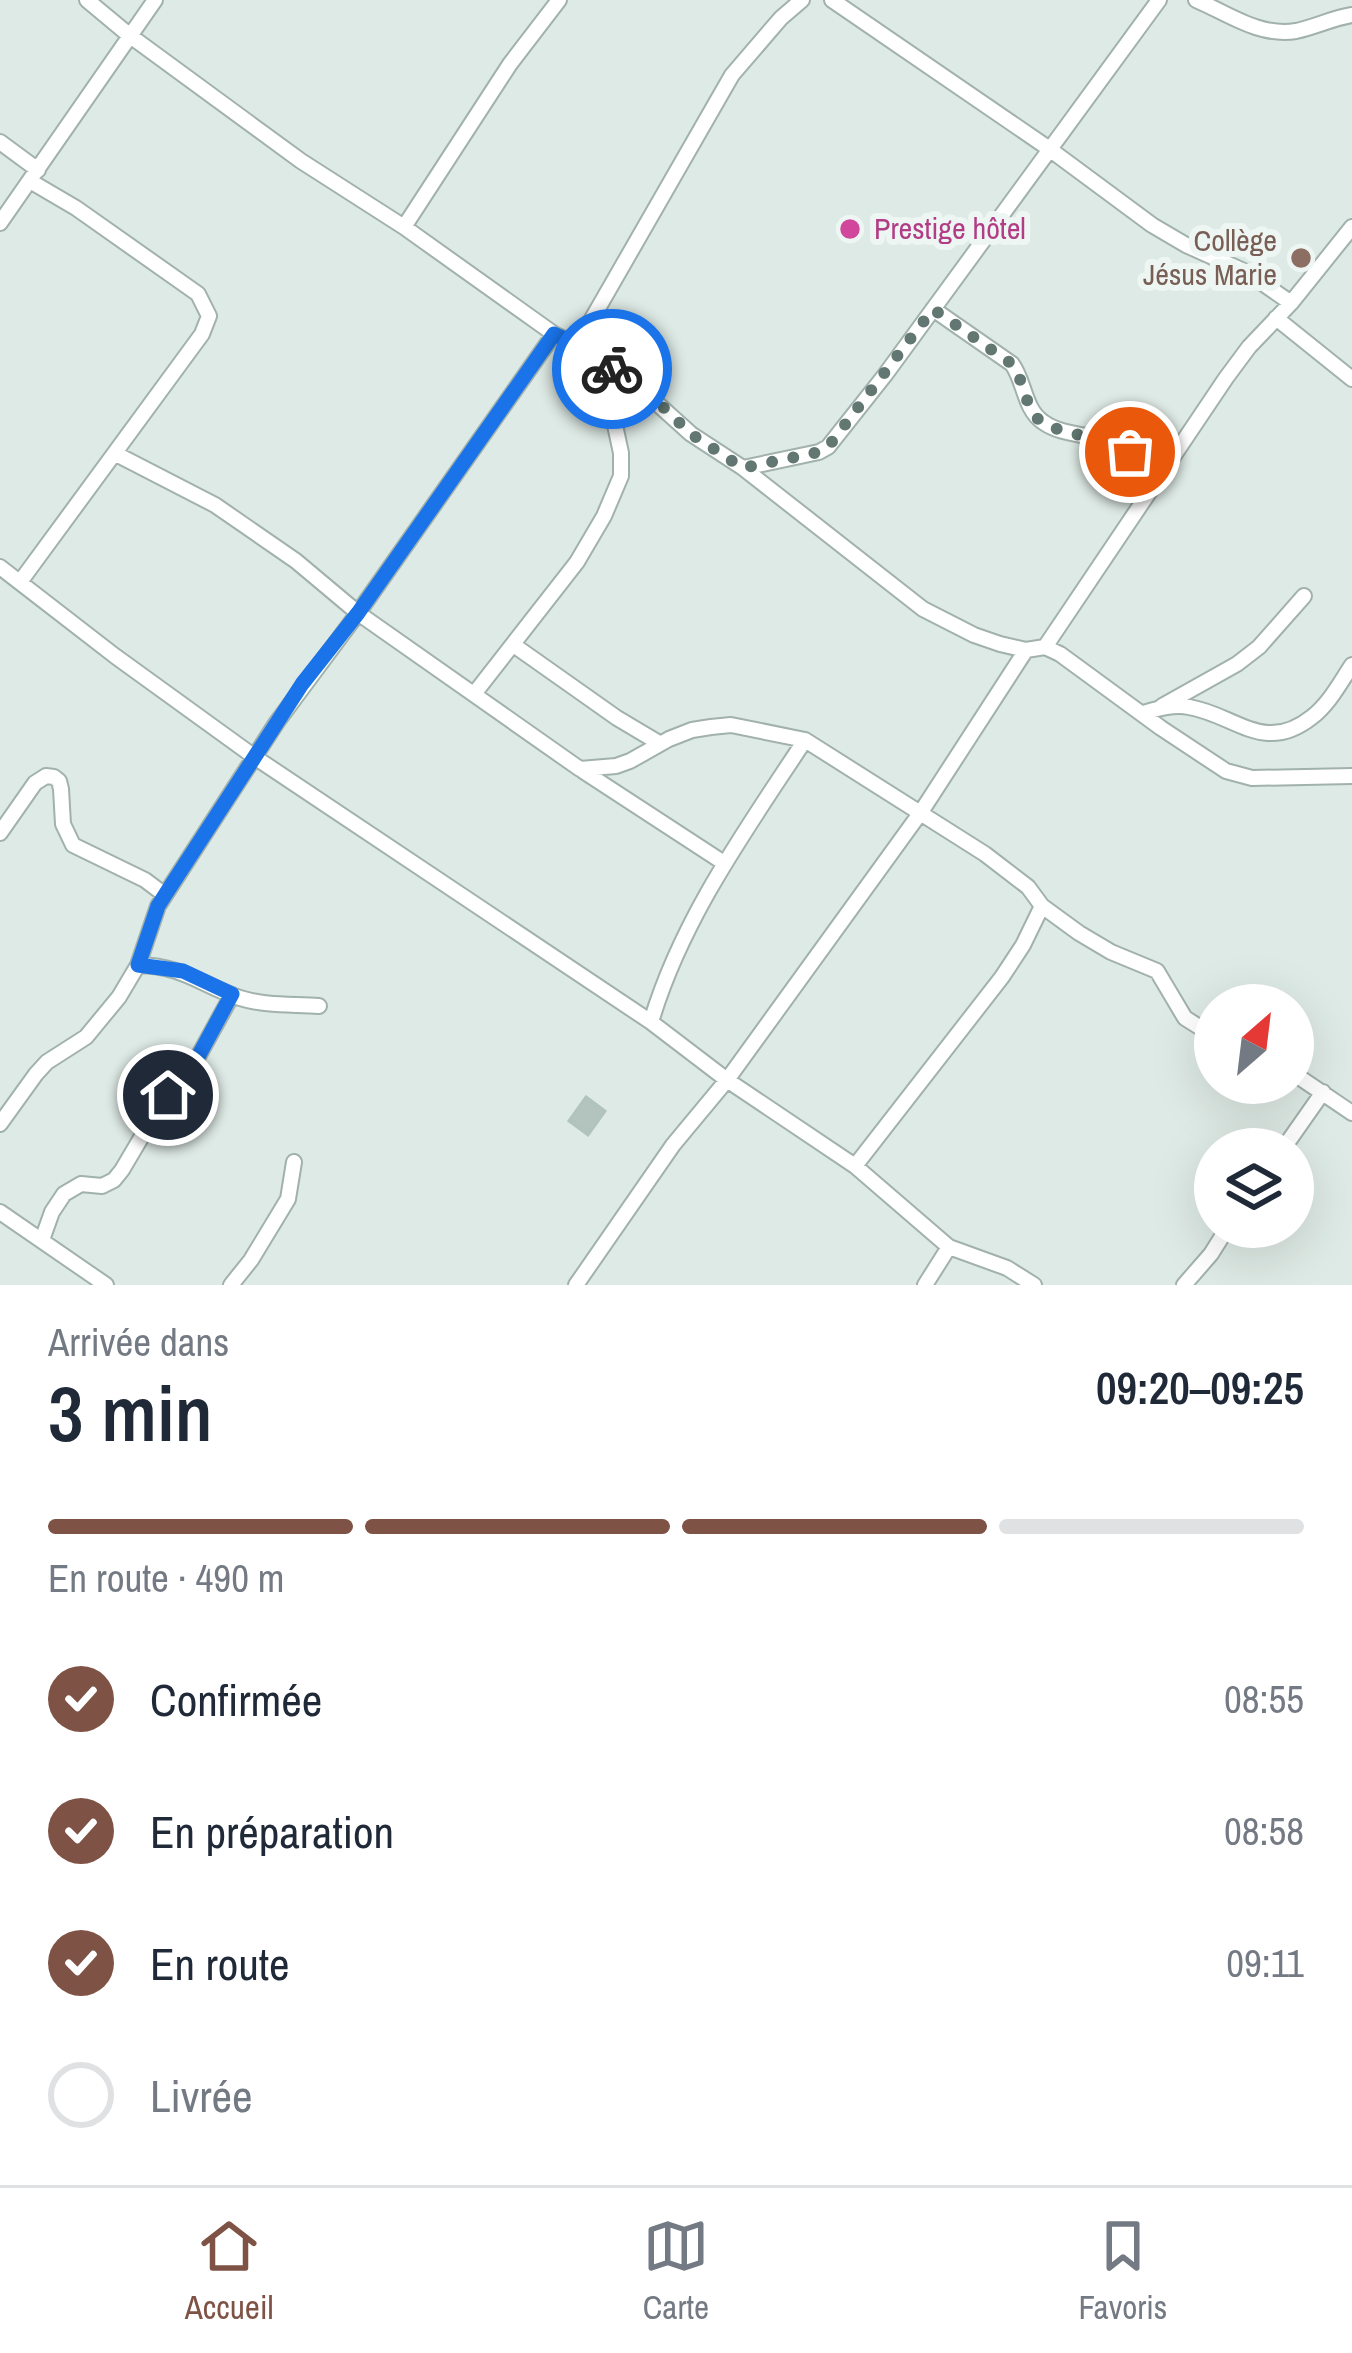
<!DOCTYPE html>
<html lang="fr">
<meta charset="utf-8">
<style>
body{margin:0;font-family:"Archivo Narrow",sans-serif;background:#f2f2f3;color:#1f2937;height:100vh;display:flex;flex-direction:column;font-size:45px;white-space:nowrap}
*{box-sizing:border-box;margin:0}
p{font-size:39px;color:#747a83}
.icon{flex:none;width:66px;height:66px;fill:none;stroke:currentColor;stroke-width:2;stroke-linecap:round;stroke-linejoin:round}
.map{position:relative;height:1285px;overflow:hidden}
.drawer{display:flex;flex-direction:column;background:#fff;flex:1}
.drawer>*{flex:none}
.needle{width:78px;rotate:28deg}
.buttons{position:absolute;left:1194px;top:984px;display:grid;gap:24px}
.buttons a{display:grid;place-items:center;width:120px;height:120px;border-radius:50%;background:#fff;box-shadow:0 12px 48px #0002;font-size:60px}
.pin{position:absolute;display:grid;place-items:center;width:102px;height:102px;color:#fff;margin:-51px;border:6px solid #fff;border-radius:50%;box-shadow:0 3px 12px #0007}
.courier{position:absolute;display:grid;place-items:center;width:120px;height:120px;margin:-60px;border:9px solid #1a73e8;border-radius:50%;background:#fff;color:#222;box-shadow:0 3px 15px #0007}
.headline em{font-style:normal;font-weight:600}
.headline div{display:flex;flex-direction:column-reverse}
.headline{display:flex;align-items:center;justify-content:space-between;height:204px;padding:0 48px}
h1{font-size:78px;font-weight:600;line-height:90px}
.bar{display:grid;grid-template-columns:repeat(4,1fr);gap:18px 12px;align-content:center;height:144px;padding:0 48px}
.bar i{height:15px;border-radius:9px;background:#e0e1e3}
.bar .active{background:#7e5244}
.bar p{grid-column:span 4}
ol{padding:0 48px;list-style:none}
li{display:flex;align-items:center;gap:36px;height:132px}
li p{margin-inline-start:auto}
li .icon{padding:12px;border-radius:50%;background:#7e5244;color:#fff;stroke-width:4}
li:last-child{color:#747a83}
li i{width:66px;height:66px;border:6px solid #e0e1e3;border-radius:50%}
.tabs{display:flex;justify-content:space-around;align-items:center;height:168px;border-top:3px solid #e0e1e3;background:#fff;font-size:33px;color:#747a83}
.tabs a{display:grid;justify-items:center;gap:6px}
.tabs .active{color:#7e5244}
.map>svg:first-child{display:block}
.building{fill:#b3c4be;stroke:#b0c3bc;stroke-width:3}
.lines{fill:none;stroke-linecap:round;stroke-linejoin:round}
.street-casing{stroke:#a1b1ac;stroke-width:18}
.street{stroke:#fff;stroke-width:14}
.done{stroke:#627771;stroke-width:12;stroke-dasharray:0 21.6}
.route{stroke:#1a73e8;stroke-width:15}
.hotel-dot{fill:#d1479c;stroke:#eef6f3;stroke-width:4.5}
.education-dot{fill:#8d6e63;stroke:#eef6f3;stroke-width:4.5}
.labels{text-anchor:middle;stroke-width:12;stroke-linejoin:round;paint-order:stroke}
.hotel-label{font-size:30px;fill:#b23c85;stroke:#eef6f3;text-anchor:start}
.education-label{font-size:30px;fill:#785e54;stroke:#eef6f3;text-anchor:end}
</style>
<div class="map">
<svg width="1352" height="1285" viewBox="0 0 1352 1285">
<rect width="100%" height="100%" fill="#deeae5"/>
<!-- building -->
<path class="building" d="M 586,1097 L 605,1111 L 588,1135 L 569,1121 Z"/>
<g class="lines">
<!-- street casing -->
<g class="street-casing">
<path id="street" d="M 87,0 L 129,35 L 301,161 L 404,227 L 554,334 L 577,345 L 641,389 L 691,434 L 743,468 L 923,609 L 974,635 L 1000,644 L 1026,650 L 1045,647 L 1060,654 L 1161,728 L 1226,771 L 1252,778 L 1352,776
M 832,0 L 1048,148 L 1152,225 L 1186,245 L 1248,273 L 1291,303
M 1196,0 C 1229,14 1259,37 1296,31 C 1315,27 1333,18 1352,15
M 0,142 L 38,170
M 0,223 L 155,0
M 404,227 L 510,64 L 559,0
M 933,309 L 1012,364 C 1025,382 1024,409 1043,422 C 1065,438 1100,433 1124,448 C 1137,455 1146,472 1155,483
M 1276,318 L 1352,379
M 577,345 L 732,75 L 781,18 L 802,0
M 116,454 L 215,505 L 296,561 L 358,613 L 580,769 L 616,766 L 630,761 L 669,739 L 692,730 L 711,727 L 731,725 L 805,740 L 985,854 L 1028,887 L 1042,906 L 1023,945 L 1002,977 L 855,1166
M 743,468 L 819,452 L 828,447 L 885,375 L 1159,0
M 0,567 L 115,656 L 256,758 L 651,1022 L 727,1080 L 855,1166 L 949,1247 L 1007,1268 L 1034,1285
M 20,582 L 202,334 L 209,316 L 198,294 L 76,208 L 30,181
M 515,646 L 617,718 L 659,743
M 1045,647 L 1226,378 L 1249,347 L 1291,303 L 1352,227
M 474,694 L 577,562 L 604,516 L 621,476 L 621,453 L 610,402 L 613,370
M 1162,706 L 1237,664 L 1259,647 L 1304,596
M 1143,713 C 1157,709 1173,704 1189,707 C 1236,715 1264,755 1312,717 C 1329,704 1340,683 1352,665
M 583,771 L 724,863
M 0,833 L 35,783 L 46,776 L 54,777 L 59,781 L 61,789 L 63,824 L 73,845 L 145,880 L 165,895
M 1042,906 L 1079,933 L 1111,952 L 1157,971 L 1185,1018 L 1215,1037
M 138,965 C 185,966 200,985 240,998 C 265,1006 293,1004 319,1006
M 651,1022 C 682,918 746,830 805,740
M 1293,1073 L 1352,1113
M 0,1124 L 36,1074 L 47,1062 L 86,1037 L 119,997 L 138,965 L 158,906 L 277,722 L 358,613 L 554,334
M 1283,1149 L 1323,1092
M 0,1212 L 106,1285
M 42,1240 L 52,1212 L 64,1194 L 81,1184 L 102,1186 L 114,1180 L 122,1170 L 151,1121 L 199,1055 L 232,995
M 231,1285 L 251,1260 L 288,1199 L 294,1162
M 576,1285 L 673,1145 L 727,1080 L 921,812 L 1026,650
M 925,1285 L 949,1247
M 1184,1285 L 1211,1254 L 1228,1227"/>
</g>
<!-- street -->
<use href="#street" class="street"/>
</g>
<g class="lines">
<!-- done -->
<path class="done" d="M 612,369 L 662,406 L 691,434 L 743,468 L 819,452 L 828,447 L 933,309 L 1012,364 C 1024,380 1024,403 1037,418 C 1055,436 1106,435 1130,452"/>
<!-- route -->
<path class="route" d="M 168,1095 L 199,1055 L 232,994 L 183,971 L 138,965 L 158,906 L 165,895 L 302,684 L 358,613 L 554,334 L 577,345 L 612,369"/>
</g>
<!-- markers -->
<circle class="hotel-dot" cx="850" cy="229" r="12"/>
<circle class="education-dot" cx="1301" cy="258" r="12"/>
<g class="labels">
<!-- hotel labels -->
<g class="hotel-label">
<text x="874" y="239">Prestige hôtel</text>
</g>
<!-- education labels -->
<g class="education-label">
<text x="1277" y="251">Collège<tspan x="1277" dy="34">Jésus Marie</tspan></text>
</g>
</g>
</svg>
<div class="buttons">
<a><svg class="needle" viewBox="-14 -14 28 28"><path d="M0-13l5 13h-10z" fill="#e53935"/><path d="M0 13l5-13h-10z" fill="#747a83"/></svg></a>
<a><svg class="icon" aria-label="layers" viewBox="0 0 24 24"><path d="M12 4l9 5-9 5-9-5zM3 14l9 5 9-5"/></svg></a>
</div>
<div class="pin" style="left:1130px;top:452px;background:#ea580c"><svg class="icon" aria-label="bag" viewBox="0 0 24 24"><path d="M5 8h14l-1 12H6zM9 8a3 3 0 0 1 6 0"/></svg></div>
<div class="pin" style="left:168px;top:1095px;background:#1f2937"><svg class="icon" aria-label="home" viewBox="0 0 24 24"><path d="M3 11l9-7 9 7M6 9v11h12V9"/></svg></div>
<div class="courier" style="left:612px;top:369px"><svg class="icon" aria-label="bike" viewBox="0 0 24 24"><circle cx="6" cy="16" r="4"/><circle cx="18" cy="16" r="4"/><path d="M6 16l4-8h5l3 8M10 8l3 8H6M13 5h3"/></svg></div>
</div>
<section class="drawer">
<div class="headline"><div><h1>3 min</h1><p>Arrivée dans</p></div><em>09:20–09:25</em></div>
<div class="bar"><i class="active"></i><i class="active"></i><i class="active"></i><i></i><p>En route · 490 m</p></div>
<ol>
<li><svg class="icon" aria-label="check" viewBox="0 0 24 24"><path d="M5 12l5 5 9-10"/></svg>Confirmée<p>08:55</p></li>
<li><svg class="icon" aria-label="check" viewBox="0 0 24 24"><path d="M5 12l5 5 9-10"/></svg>En préparation<p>08:58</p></li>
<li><svg class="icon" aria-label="check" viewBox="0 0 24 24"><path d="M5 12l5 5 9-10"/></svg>En route<p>09:11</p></li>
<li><i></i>Livrée</li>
</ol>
</section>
<nav class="tabs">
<a class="active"><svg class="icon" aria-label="home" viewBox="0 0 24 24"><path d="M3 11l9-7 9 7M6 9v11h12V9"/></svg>Accueil</a>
<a><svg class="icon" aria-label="map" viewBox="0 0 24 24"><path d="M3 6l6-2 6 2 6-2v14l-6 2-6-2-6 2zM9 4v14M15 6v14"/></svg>Carte</a>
<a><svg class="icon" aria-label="saved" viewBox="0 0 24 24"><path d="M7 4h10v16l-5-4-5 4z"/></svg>Favoris</a>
</nav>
